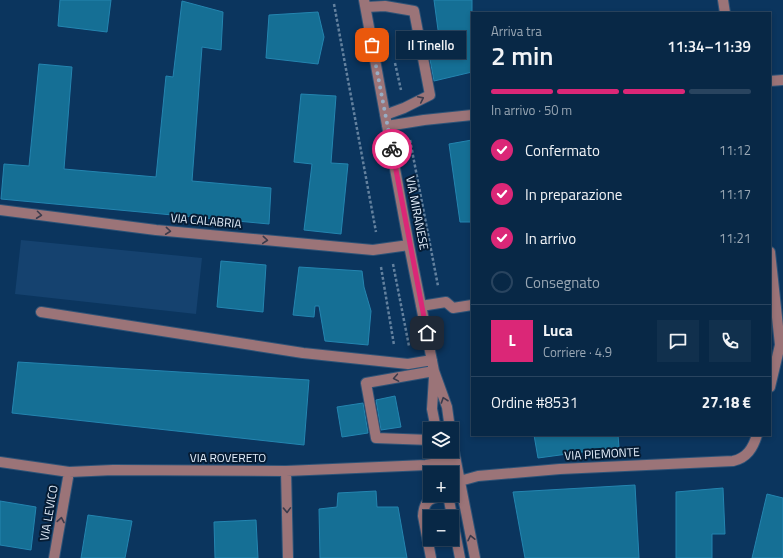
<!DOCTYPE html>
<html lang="it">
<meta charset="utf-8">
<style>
body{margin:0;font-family:"Titillium Web",sans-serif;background:#11304d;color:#f1f3f6;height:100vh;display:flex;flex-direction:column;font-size:15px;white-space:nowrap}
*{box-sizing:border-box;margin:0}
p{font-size:13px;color:#98a6b3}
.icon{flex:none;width:22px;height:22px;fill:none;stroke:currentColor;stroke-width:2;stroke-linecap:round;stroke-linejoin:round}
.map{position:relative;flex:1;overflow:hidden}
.sheet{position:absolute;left:471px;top:12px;width:300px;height:424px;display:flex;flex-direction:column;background:#082846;border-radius:0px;box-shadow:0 2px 6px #0003,0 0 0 1px #29445f}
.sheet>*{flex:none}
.fabs{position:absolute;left:423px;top:422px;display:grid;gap:8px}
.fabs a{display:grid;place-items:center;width:36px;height:36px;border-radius:0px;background:#082846;box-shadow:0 2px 6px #0003,0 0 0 1px #29445f;font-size:20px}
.pin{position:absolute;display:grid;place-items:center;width:34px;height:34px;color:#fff;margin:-17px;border-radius:8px;box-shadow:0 2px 6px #0006}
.courier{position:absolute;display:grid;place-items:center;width:40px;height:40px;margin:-20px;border:3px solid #db2777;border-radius:50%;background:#fff;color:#222;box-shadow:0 1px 5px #0007}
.bubble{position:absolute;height:28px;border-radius:0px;background:#082846;box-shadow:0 2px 6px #0003,0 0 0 1px #29445f;font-size:13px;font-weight:600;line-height:28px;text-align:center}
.summary em{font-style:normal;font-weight:600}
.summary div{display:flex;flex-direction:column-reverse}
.summary{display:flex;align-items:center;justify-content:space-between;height:68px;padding:0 20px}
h1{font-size:26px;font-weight:600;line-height:30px}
.bar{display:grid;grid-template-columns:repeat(4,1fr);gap:6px 4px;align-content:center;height:48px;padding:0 20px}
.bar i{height:5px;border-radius:3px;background:#29445f}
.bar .current{background:#db2777}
.bar p{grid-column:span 4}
.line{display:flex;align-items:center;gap:10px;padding:0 20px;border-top:1px solid #29445f}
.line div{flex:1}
.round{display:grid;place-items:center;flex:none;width:42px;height:42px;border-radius:0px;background:#11304d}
ol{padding:0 20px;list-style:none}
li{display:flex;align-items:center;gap:12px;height:44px}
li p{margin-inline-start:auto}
li .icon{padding:4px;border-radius:50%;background:#db2777;color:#fff;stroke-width:4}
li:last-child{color:#98a6b3}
li i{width:22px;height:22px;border:2px solid #29445f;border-radius:50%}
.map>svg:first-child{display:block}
.built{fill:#15426f}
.building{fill:#156f95;stroke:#2485b0}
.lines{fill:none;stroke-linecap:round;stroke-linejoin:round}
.minor-casing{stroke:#2e5377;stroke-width:12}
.path{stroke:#63819e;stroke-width:2.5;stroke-dasharray:3 2;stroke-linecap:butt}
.minor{stroke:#9b7478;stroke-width:10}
.oneway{stroke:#3a3b4c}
.done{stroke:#98aec5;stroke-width:4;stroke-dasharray:0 7.2}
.route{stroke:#db2777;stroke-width:5}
.labels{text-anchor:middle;stroke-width:4;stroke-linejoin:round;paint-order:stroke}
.street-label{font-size:12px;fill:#e4effc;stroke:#061c34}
</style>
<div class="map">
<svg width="783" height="558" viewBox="0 0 783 558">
<rect width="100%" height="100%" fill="#0b355e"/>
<!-- built -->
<path class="built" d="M 21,240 L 202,258 L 196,314 L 15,294 Z"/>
<!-- building -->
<path class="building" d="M 60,0 L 111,0 L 107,32 L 58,26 Z
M 434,0 L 472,0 L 472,72 L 434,81 L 429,54 L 441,52 Z
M 182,1 L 223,12 L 221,50 L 202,47 L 192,181 L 271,188 L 269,224 L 1,199 L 4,164 L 29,166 L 39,64 L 72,67 L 64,169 L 156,177 L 166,76 L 173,77 Z
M 318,12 L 324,37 L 318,64 L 266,58 L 269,15 Z
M 301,94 L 336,96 L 331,163 L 348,164 L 341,234 L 304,230 L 312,164 L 294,162 Z
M 472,140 L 472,222 L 460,222 L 449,144 Z
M 221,261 L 266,265 L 263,312 L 217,307 Z
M 299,267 L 362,271 L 364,287 L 371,311 L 368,345 L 325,341 L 319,306 L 315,306 L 314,317 L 293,315 Z
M 18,362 L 309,380 L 304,445 L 12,413 Z
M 395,396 L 401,427 L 381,430 L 376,400 Z
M 363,403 L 368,433 L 342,437 L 337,407 Z
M 534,435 L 618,435 L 619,447 L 538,458 Z
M 635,485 L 639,558 L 525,558 L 513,492 Z
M 723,488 L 725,534 L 712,534 L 712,558 L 676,558 L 676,492 Z
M 376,491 L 377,507 L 398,507 L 407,558 L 320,558 L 319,509 L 337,507 L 338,493 Z
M 767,494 L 783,498 L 783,558 L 752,558 Z
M 0,501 L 36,507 L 31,550 L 0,545 Z
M 88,515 L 132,521 L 125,558 L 81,558 Z
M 256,520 L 258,558 L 215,558 L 214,522 Z"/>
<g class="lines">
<!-- minor casing -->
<g class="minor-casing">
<path id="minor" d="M 364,0 L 409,245 L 434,371 L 447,407 L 450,429
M 723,0 L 725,13
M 366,7 L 385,6 L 414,11 L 430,95 L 404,108 L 385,115
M 770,81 L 783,80
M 387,126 L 424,120 L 472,115
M 0,210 L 156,230 L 373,250 L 409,245
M 770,252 L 780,345 L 770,387
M 421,306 L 446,302 L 453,308 L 472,305
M 41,312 L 303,353 L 408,364 L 432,360
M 434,377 L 432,409 L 436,429
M 430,440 L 376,438 L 366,383 L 434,371
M 452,441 L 475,558
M 440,451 L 444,473
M 0,462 L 69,472 L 113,470 L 286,471 L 426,465 L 455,460
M 286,471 L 288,558
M 460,481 L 478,476 L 560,469 L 733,461 C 747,458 753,448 757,435
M 448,495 L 460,558
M 54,558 L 69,472
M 431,558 L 423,516 C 424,500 430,498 445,495"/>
</g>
<!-- path -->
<path class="path" d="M 334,4 L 376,232
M 395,63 L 401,90
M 410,140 L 438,286
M 393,264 L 409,346
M 381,267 L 394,345"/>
<!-- minor -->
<use href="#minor" class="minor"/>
</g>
<!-- one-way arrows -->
<defs><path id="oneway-chevron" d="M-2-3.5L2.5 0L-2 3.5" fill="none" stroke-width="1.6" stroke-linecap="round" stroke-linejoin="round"/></defs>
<g class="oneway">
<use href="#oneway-chevron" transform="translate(421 99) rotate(-26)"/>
<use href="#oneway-chevron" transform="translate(39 215) rotate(7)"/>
<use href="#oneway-chevron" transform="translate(168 231) rotate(6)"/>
<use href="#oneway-chevron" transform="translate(265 240) rotate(5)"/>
<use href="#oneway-chevron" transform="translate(396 378) rotate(170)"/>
<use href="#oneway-chevron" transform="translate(444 400) rotate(-109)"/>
<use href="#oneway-chevron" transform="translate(287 510) rotate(88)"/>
<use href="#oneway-chevron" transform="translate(61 520) rotate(-80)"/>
<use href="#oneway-chevron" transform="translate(471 538) rotate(-102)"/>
</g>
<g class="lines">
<!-- done -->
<path class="done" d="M 372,45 L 392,149"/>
<!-- route -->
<path class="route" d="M 392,149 L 427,333"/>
</g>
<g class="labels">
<!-- street labels -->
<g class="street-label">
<text transform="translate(417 213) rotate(79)" y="4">VIA MIRANESE</text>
<text transform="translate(206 221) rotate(5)" y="4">VIA CALABRIA</text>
<text transform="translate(602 454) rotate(-3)" y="4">VIA PIEMONTE</text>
<text x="228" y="462">VIA ROVERETO</text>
<text transform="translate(49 513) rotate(-80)" y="4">VIA LEVICO</text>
</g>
</g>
</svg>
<div class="fabs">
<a><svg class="icon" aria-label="layers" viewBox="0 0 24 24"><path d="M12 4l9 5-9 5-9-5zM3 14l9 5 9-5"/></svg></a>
<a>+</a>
<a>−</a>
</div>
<div class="pin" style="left:372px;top:45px;background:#ea580c"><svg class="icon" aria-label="bag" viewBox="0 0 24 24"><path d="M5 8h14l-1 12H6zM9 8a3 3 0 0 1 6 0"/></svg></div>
<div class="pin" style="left:427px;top:333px;background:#1f2937"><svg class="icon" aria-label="home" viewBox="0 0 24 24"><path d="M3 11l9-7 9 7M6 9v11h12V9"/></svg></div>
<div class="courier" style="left:392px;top:149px"><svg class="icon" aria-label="bike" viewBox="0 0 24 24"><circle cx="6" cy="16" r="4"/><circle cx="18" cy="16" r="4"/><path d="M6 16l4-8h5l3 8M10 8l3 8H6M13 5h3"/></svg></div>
<div class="bubble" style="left:396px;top:31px;width:70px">Il Tinello</div>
<section class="sheet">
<div class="summary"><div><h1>2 min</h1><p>Arriva tra</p></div><em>11:34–11:39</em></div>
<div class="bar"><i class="current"></i><i class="current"></i><i class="current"></i><i></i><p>In arrivo · 50 m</p></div>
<ol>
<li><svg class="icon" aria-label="check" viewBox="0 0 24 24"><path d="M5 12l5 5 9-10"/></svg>Confermato<p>11:12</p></li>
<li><svg class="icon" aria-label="check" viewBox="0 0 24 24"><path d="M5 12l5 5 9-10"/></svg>In preparazione<p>11:17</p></li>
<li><svg class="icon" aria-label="check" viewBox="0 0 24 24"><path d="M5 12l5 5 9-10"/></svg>In arrivo<p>11:21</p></li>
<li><i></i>Consegnato</li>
</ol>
<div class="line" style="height:72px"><b class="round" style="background:#db2777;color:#fff">L</b><div><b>Luca</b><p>Corriere · 4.9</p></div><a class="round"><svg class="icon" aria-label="chat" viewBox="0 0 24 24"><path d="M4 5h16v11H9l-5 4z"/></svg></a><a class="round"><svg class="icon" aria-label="phone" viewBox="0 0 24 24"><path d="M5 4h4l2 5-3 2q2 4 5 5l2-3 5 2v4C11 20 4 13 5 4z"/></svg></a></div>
<div class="line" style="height:52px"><div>Ordine #8531</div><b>27.18 €</b></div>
</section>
</div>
